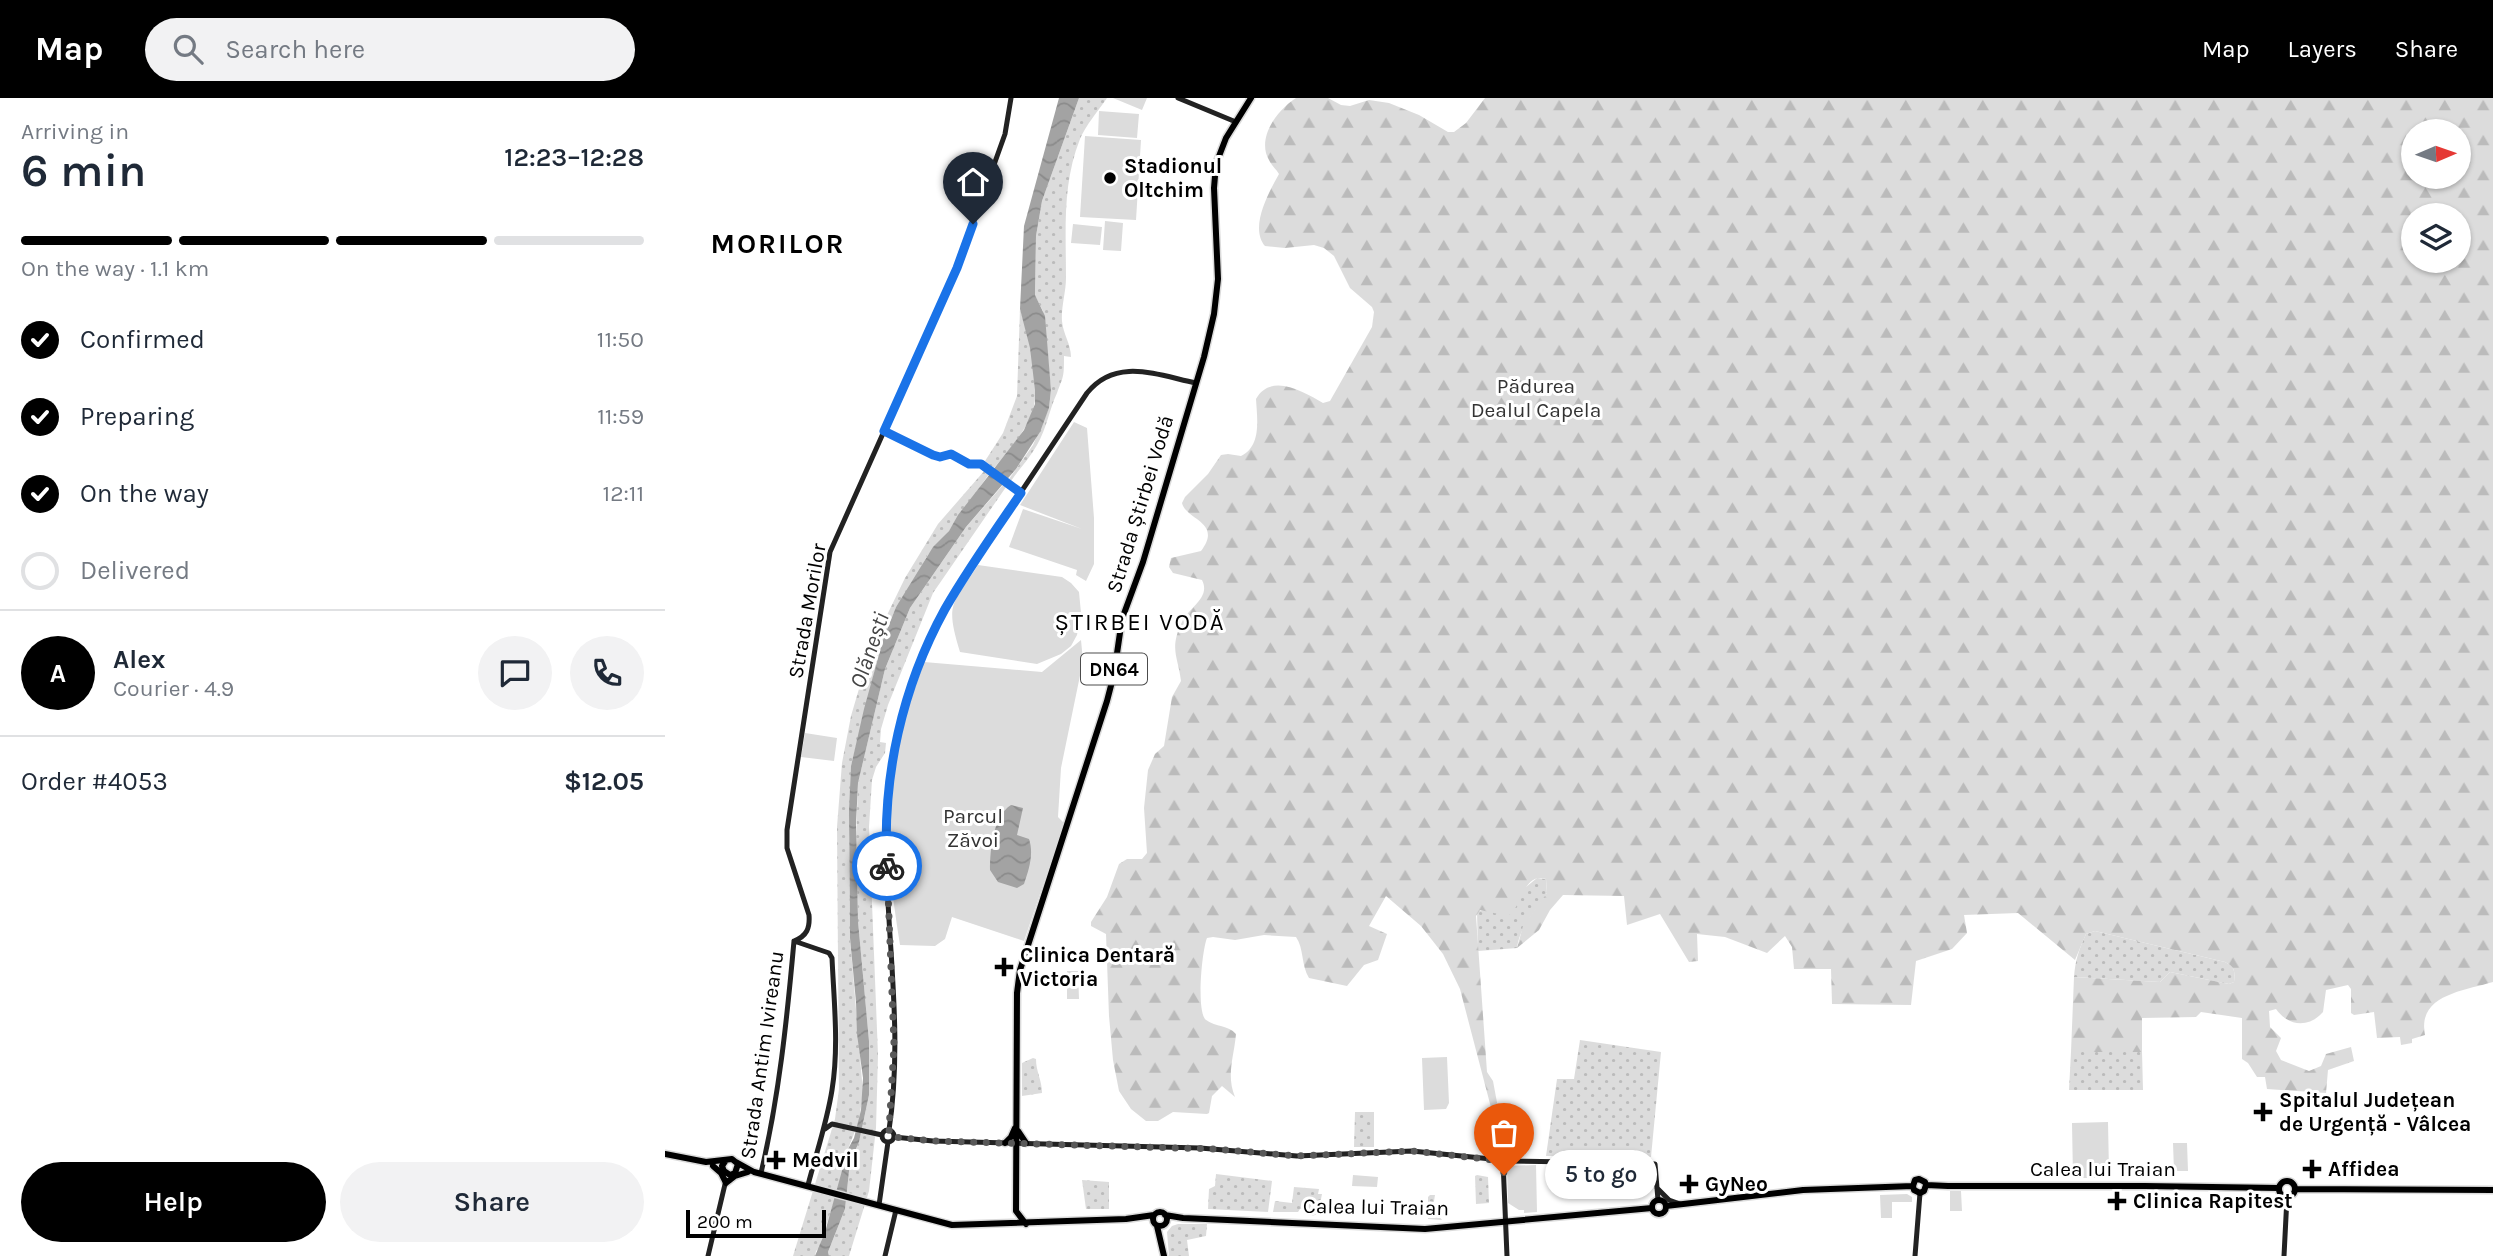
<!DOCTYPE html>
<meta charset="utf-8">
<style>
body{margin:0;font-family:Karla,sans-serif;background:#f2f2f3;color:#1f2937;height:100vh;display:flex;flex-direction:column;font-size:26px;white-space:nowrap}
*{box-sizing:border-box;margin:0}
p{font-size:23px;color:#747a83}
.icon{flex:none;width:38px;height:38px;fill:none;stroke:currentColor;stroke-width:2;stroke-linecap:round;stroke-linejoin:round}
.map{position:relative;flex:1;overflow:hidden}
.details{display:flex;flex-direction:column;background:#fff;width:665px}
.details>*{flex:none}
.needle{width:46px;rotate:88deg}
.tools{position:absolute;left:1736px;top:21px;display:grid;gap:14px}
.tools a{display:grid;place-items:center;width:70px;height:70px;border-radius:50%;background:#fff;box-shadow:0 2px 5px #0004;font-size:35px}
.scale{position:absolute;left:21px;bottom:18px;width:140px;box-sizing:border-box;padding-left:7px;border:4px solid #000;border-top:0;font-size:19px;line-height:24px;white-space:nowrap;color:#000;-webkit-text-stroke:5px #fff;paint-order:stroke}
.pin{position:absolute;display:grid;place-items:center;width:60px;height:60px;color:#fff;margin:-72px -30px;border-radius:50% 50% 50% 0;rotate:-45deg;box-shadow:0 0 7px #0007}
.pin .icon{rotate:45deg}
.courier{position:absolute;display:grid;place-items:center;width:70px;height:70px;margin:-35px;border:5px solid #1a73e8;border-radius:50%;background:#fff;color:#222;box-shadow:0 2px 9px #0007}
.bubble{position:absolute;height:49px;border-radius:24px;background:#fff;box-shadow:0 2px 5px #0004;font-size:23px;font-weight:600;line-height:49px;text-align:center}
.head em{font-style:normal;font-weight:600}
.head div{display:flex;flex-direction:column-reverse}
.head{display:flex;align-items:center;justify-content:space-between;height:119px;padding:0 21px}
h1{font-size:46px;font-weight:600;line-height:52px}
.bar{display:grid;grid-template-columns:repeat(4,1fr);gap:10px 7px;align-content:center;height:84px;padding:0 21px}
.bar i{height:9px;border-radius:5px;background:#e0e1e3}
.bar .selected{background:#000}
.bar p{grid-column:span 4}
.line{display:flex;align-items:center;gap:18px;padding:0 21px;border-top:2px solid #e0e1e3}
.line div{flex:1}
.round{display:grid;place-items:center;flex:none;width:74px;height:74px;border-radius:37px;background:#f2f2f3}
ol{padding:0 21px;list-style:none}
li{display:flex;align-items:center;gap:21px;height:77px}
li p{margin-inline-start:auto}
li .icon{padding:7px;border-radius:50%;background:#000;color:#fff;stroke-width:4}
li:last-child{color:#747a83}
li i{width:38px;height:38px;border:4px solid #e0e1e3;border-radius:50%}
.cta{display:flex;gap:14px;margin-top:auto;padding:14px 21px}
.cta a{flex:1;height:80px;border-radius:42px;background:#000;color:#fff;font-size:28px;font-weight:600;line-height:80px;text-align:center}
.cta a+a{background:#f2f2f3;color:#1f2937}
header{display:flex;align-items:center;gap:42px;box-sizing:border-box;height:98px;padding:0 35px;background:#000;color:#fff}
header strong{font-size:33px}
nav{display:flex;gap:38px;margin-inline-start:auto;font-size:24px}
.search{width:490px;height:63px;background:#f2f2f3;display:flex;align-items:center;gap:18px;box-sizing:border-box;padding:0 24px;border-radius:38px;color:#747a83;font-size:26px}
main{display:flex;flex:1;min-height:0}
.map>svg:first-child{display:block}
.grass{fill:url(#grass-dots)}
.forest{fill:url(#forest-firs);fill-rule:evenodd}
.park{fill:#dcdcdc}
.water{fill:url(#water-waves)}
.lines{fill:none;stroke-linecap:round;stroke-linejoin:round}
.primary-casing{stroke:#dbdbdb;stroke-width:9}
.secondary{stroke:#222;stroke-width:5}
.primary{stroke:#000;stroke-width:6}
.done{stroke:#595959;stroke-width:7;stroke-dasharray:0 12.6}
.route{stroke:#1a73e8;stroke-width:9}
.poi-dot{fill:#000;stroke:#fff;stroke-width:2.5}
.labels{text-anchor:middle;stroke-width:6;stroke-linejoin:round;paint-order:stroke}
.shield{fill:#fff;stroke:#4c4c4c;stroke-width:2}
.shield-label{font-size:19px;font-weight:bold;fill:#000}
.poi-label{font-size:21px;font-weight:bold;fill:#000;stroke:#fff;text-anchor:start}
.park-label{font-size:21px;fill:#333;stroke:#fff}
.street-label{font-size:21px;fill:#000;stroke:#fff}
.water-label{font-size:23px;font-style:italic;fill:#444;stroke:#fff}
.quarter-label{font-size:24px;letter-spacing:2px;fill:#000;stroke:#fff}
.district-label{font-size:28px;font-weight:bold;letter-spacing:2px;fill:#000;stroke:#fff}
</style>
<header>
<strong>Map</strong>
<div class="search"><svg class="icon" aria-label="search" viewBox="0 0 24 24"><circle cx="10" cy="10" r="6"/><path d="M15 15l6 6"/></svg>Search here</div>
<nav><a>Map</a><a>Layers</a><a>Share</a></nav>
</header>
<main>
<section class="details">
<div class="head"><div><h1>6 min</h1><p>Arriving in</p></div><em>12:23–12:28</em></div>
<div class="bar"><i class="selected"></i><i class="selected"></i><i class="selected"></i><i></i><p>On the way · 1.1 km</p></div>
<ol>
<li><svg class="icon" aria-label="check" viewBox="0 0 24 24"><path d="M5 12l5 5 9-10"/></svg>Confirmed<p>11:50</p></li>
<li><svg class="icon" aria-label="check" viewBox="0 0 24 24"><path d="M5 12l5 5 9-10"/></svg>Preparing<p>11:59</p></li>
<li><svg class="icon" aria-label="check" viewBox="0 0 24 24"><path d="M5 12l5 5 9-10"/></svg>On the way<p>12:11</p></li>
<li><i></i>Delivered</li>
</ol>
<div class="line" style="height:126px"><b class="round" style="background:#000;color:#fff">A</b><div><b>Alex</b><p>Courier · 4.9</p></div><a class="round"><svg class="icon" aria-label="chat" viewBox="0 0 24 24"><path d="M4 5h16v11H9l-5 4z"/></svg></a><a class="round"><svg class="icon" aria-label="phone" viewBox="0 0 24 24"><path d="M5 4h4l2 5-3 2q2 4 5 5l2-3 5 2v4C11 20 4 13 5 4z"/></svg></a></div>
<div class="line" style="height:91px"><div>Order #4053</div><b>$12.05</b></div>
<div class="cta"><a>Help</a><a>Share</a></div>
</section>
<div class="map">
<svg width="1828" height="1158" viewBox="0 0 1828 1158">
<defs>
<pattern id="grass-dots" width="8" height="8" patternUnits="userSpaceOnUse" patternTransform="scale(1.75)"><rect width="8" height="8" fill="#dcdcdc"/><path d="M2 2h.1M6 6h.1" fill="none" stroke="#bbb" stroke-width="1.8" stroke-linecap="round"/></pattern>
<pattern id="forest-firs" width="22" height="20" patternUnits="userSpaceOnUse" patternTransform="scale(1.75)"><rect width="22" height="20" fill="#dcdcdc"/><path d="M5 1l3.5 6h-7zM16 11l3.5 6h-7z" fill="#bbb"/></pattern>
<pattern id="water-waves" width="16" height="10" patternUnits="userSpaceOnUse" patternTransform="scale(1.75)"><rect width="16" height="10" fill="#a3a3a3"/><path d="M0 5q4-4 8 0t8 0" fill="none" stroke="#8b8b8b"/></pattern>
</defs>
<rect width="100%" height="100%" fill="#fff"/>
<!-- grass -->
<path class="grass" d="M 414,0 L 442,0 C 433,13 421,27 415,41 C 397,86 401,133 401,180 C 401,194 396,209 397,223 C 398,236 406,246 406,259 L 399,258 C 399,278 399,277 392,295 C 384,312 382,330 372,347 C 365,360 354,371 346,383 L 344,381 L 368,347 L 384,310 L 386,292 L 378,213 L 370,198 L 371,138 L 377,103 Z
M 355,211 C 364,238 377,288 367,315 C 359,336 343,353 329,370 L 320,363 L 338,335 L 352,298 Z
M 320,372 L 324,376 L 284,433 L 262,458 L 253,476 L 231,509 L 215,552 L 186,668 L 184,748 L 185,840 L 198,994 L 194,1023 L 183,1051 L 174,1088 L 154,1150 L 151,1153 L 150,1158 L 128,1158 L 170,1021 L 174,991 L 172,729 L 177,665 L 186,618 L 206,550 L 240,480 L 273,426 Z
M 338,387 L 341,389 L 268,495 L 223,607 L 216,631 L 215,644 L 221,645 L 220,655 L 211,669 L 207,682 L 204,729 L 213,957 L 211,1030 L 204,1093 L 184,1158 L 164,1158 L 163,1154 L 180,1111 L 185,1064 L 194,1044 L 204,997 L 204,943 L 193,823 L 191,744 L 193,685 L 201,651 L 220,571 L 245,510 L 301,429 Z
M 872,780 L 881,781 L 882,795 C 871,814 855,827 852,850 L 813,853 L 812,813 L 819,812 L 861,789 Z
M 1430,833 L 1560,864 C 1570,869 1570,873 1569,884 L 1564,886 L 1505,874 L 1495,884 L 1409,879 C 1410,863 1414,851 1421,836 Z
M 915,942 L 996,954 L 986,1059 L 881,1058 L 892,981 L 909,981 Z
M 1406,954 L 1477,954 L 1478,992 L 1404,992 Z
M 368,960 L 371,961 C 371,974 377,982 377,995 L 357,998 L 357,965 Z
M 690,1014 L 709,1014 L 709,1049 L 689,1049 Z
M 551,1076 L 607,1083 L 603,1114 L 543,1111 L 544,1091 L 550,1088 Z
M 812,1077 L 823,1079 L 824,1105 L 811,1106 L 810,1078 Z
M 417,1082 L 444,1084 L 444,1111 L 421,1111 Z
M 629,1089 L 654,1091 L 653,1096 L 657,1096 L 653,1116 L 647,1118 L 644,1112 L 635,1111 L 633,1114 L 608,1114 L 610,1103 L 627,1105 Z
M 765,1097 L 770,1097 L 768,1109 L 770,1118 L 774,1118 L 777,1122 L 763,1121 L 763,1099 Z
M 513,1126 L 542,1126 L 541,1138 L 522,1142 L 524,1158 L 504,1158 L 502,1134 L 507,1128 Z"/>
<!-- forest -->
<path class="forest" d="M 631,0 L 663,0 L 676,7 L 685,8 L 704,2 L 724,5 L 754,17 L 783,34 L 789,34 L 801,25 L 820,0 L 1828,0 L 1828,884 C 1798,893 1752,897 1760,937 L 1747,941 L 1747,945 L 1736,947 L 1735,939 L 1712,940 L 1709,914 L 1689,917 L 1686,915 L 1686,891 L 1683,887 L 1661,892 L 1658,914 C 1644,930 1624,929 1611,911 L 1604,913 L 1605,929 L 1616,940 L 1611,953 L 1616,962 L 1644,973 L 1656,968 L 1661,956 L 1686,949 L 1689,963 L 1663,972 L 1661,995 L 1602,991 L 1600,979 L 1592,979 L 1583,965 L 1577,961 L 1577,920 L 1536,914 L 1531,919 L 1477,920 L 1477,954 L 1406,954 L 1409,879 L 1495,884 L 1505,874 L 1564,886 L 1569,884 C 1570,873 1570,869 1560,864 L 1430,833 L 1421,836 L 1410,862 L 1353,815 L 1299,817 L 1302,835 L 1287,851 L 1251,863 L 1246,907 L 1167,906 L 1166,871 L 1129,871 L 1127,849 L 1120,838 L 1102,855 L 1060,839 L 1032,836 L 1033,863 L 1024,864 L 995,816 L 962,827 L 959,798 L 898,797 L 885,812 L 874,832 L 852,850 L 858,828 L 882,795 L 881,781 C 858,774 858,808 843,818 L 815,812 L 811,818 L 822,974 L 828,983 L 836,1026 L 834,1030 L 829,1021 L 795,891 L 778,856 L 756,828 L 721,798 L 704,828 L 722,836 L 713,862 L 699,867 L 682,888 L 644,880 C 636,867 639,850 631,839 L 599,837 L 570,842 L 548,839 L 542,840 C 537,852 531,914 541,922 C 551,929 563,927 571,936 C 569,959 561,977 570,999 L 557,988 L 547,998 L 544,1015 L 542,1016 L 508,1014 L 493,1023 L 481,1023 L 466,1011 L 454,993 L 448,962 L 444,918 L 441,836 L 426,828 L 426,824 L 442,799 L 454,766 L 462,761 L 477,761 L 482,755 L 479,710 L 483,672 L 490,656 L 499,648 L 507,599 L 516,583 C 513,558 504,551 517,524 C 524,509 546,500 537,482 L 508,475 L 504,469 L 506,460 L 536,453 C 558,424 521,422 517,405 L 520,399 L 543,376 L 556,357 L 563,356 L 576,358 C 597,348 592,320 591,301 C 606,274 639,294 658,305 L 665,303 L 707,229 L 709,214 L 707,209 L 685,190 L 669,158 L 659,150 L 649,147 L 620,150 L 600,148 C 584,129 604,94 614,76 C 611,71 606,67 604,62 C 591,40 613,11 631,0 ZM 1748,33 L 1794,33 L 1794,79 L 1748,79 ZM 1748,117 L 1794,117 L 1794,163 L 1748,163 Z"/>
<!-- park -->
<path class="park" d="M 448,0 L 482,0 L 477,12 Z
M 434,13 L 474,16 L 472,40 L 433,37 Z
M 420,38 L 476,42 L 471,122 L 415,119 Z
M 440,123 L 458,125 L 456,153 L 438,152 Z
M 408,126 L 437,129 L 435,147 L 406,145 Z
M 409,324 L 422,330 L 429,420 L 429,466 L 421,483 L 411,477 L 412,472 L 344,449 L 358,411 L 417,431 L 355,407 Z
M 313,467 L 397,479 L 406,485 L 414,494 L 416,515 L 412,537 L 406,548 L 396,556 L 372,566 L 295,554 C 280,505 287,507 313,467 Z
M 416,542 L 418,563 L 396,670 L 393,719 L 399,725 L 359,843 L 287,819 L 280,841 L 270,848 L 235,847 C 225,783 216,716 231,652 C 238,622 249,593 259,564 L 377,574 Z
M 140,635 L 172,640 L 169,663 L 136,659 Z
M 402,873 L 413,873 L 414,901 L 402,901 Z
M 782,959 L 784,1005 L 781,1011 L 759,1012 L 757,960 Z
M 1443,1024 L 1444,1074 L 1436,1074 L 1436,1080 L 1408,1080 L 1407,1025 Z
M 1508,1045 L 1522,1045 L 1523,1073 L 1509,1073 Z
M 871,1067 L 872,1114 L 859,1115 L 859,1112 L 854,1112 L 843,1105 L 842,1068 Z
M 688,1077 L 713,1079 L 712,1089 L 687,1088 Z
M 1285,1093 L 1296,1093 L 1297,1113 L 1285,1113 Z
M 1242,1096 L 1247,1099 L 1247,1104 L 1227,1104 L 1227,1120 L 1216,1120 L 1215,1097 Z"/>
<!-- water -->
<path class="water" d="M 394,0 L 414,0 L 377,103 L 371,138 L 370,197 L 380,218 L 386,292 L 384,310 L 375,334 L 351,371 L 301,429 L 245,510 L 220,571 L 193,685 L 191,726 L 193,823 L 204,943 L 204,997 L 194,1044 L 185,1064 L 180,1111 L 163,1154 L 164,1158 L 150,1158 L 160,1134 L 183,1051 L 189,1040 L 196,1012 L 198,980 L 192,936 L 191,904 L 185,840 L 184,713 L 186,668 L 199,611 L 218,542 L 231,509 L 268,449 L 284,433 L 293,417 L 359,332 L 370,306 L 370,292 L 365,250 L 355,211 L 359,128 Z
M 346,707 L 358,710 L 352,737 L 364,741 C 369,756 364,771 359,786 L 352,790 L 333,784 L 325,772 C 325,752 328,718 346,707 Z"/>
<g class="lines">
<!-- primary casing -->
<g class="primary-casing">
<path id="primary" d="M 353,1033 L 361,1045
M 340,1045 L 346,1039 L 350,1030
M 0,1056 L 41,1064 L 67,1061 L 73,1066 L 70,1075 L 65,1077 L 59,1073 L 57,1068 L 61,1062
M 71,1064 L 89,1074 L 287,1127 L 461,1121 L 489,1117
M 48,1068 L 56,1075 L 61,1085
M1614 1091a8 8 0 1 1 16 0a8 8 0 1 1-16 0Z
M 61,1085 L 70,1078 L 83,1074
M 1248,1088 L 1249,1092 L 1255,1095 L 1259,1093 L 1261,1087
M 1630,1091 L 1828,1092
M987 1109a7 7 0 1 1 14 0a7 7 0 1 1-14 0Z
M 1001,1108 L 1138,1092 L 1248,1088 L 1250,1082 L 1254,1081 L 1260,1084 L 1261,1087 L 1283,1088 L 1480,1088 L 1614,1090
M488 1121a7 7 0 1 1 14 0a7 7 0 1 1-14 0Z
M 500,1117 L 518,1120 L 760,1131 L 987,1110
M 361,1126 L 351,1113 L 352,895 L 355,872 L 442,603 L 449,576 L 457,521 L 478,464 L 539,259 L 549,216 L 553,181 L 549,90 L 551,66 L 561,40 L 586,0
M 492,1128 L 499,1158"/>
</g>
<!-- secondary -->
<path class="secondary" d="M 513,0 L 571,24
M 219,333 L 268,357 L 275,359 L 286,356 L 304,366 L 316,366 L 356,395
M 129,843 C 142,838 145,830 144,817 L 122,750 L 122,732 L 165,454 L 292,170 L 340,36 L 346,0
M 129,843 L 164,855 L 167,860 C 169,904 174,949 167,992 C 162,1024 151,1056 143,1087
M 160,1031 L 167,1026 L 217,1037
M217 1038a6 6 0 1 1 12 0a6 6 0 1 1-12 0Z
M 224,1032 C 240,927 218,822 221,717 C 224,632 255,553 298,481 L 422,295 C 451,259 492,277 531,285
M 229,1039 L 268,1043 L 535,1050 L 632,1058 L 747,1053 L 846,1063 L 975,1065 L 990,1066 L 993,1102
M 838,1063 L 842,1158
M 96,1075 C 114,999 122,921 129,843
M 992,1090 L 1004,1102 L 1015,1106
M 214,1107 L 223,1044
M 43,1158 L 61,1082
M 220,1158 L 231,1112
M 1250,1158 L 1255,1095
M 1619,1158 L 1622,1099"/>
<!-- primary -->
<use href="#primary" class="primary"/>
</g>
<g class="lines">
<!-- done -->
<path class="done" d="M 222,768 L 229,947 L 224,1032 L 229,1039 L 268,1043 L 549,1051 L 632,1058 L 747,1053 L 838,1063 L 839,1077"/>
<!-- route -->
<path class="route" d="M 222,768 C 217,679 237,589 280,511 C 303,471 330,433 356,395 L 316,366 L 304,366 L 286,356 L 275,359 L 268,357 L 219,333 L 292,170 L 308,126"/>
</g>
<!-- markers -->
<g class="poi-dot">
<circle cx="445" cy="80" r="7"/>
<path d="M335.5 858.5h7v7h7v7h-7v7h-7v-7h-7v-7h7z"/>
<path d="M1594.5 1003.5h7v7h7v7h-7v7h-7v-7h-7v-7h7z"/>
<path d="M107.5 1051.5h7v7h7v7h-7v7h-7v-7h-7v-7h7z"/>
<path d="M1643.5 1060.5h7v7h7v7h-7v7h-7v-7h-7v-7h7z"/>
<path d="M1020.5 1075.5h7v7h7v7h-7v7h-7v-7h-7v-7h7z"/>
<path d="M1448.5 1092.5h7v7h7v7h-7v7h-7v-7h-7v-7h7z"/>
</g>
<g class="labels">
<!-- shield labels -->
<rect class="shield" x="416" y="555.5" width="66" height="31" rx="5"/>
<g class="shield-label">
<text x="449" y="578">DN64</text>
</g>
<!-- poi labels -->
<g class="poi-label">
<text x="459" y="75">Stadionul<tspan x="459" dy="24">Oltchim</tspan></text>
<text x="355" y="864">Clinica Dentară<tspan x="355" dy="24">Victoria</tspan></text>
<text x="1614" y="1009">Spitalul Județean<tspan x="1614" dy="24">de Urgență - Vâlcea</tspan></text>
<text x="127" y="1069">Medvil</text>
<text x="1663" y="1078">Affidea</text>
<text x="1040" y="1093">GyNeo</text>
<text x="1468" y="1110">Clinica Rapitest</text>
</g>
<!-- park labels -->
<g class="park-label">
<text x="871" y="295">Pădurea<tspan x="871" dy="24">Dealul Capela</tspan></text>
<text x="308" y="725">Parcul<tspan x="308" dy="24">Zăvoi</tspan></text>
</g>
<!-- street labels -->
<g class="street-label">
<text transform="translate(475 406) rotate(-73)" y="7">Strada Știrbei Vodă</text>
<text transform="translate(142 513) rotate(-80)" y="7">Strada Morilor</text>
<text transform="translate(97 957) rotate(-82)" y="7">Strada Antim Ivireanu</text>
<text x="1438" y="1078">Calea lui Traian</text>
<text transform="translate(711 1109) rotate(1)" y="7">Calea lui Traian</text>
</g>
<!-- water labels -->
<g class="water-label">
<text transform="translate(204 552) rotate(-71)" y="8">Olănești</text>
</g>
<!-- quarter labels -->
<g class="quarter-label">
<text x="475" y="532">ȘTIRBEI VODĂ</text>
</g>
<!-- district labels -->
<g class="district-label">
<text x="113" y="155">MORILOR</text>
</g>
</g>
</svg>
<div class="tools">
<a><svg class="needle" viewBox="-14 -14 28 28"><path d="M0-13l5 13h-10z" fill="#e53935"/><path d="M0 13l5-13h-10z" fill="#747a83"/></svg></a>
<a><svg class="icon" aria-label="layers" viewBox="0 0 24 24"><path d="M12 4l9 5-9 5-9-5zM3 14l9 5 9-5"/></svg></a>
</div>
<div class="scale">200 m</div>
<div class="pin" style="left:839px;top:1077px;background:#ea580c"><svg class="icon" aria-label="bag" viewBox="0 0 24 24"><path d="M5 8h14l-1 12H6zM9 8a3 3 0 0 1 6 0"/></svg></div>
<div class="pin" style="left:308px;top:126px;background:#1f2937"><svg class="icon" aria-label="home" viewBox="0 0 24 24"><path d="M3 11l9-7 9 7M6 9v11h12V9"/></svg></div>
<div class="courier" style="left:222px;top:768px"><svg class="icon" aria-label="bike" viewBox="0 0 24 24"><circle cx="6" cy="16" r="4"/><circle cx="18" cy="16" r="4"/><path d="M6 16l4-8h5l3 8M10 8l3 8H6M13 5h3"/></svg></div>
<div class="bubble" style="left:880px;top:1052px;width:112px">5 to go</div>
</div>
</main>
